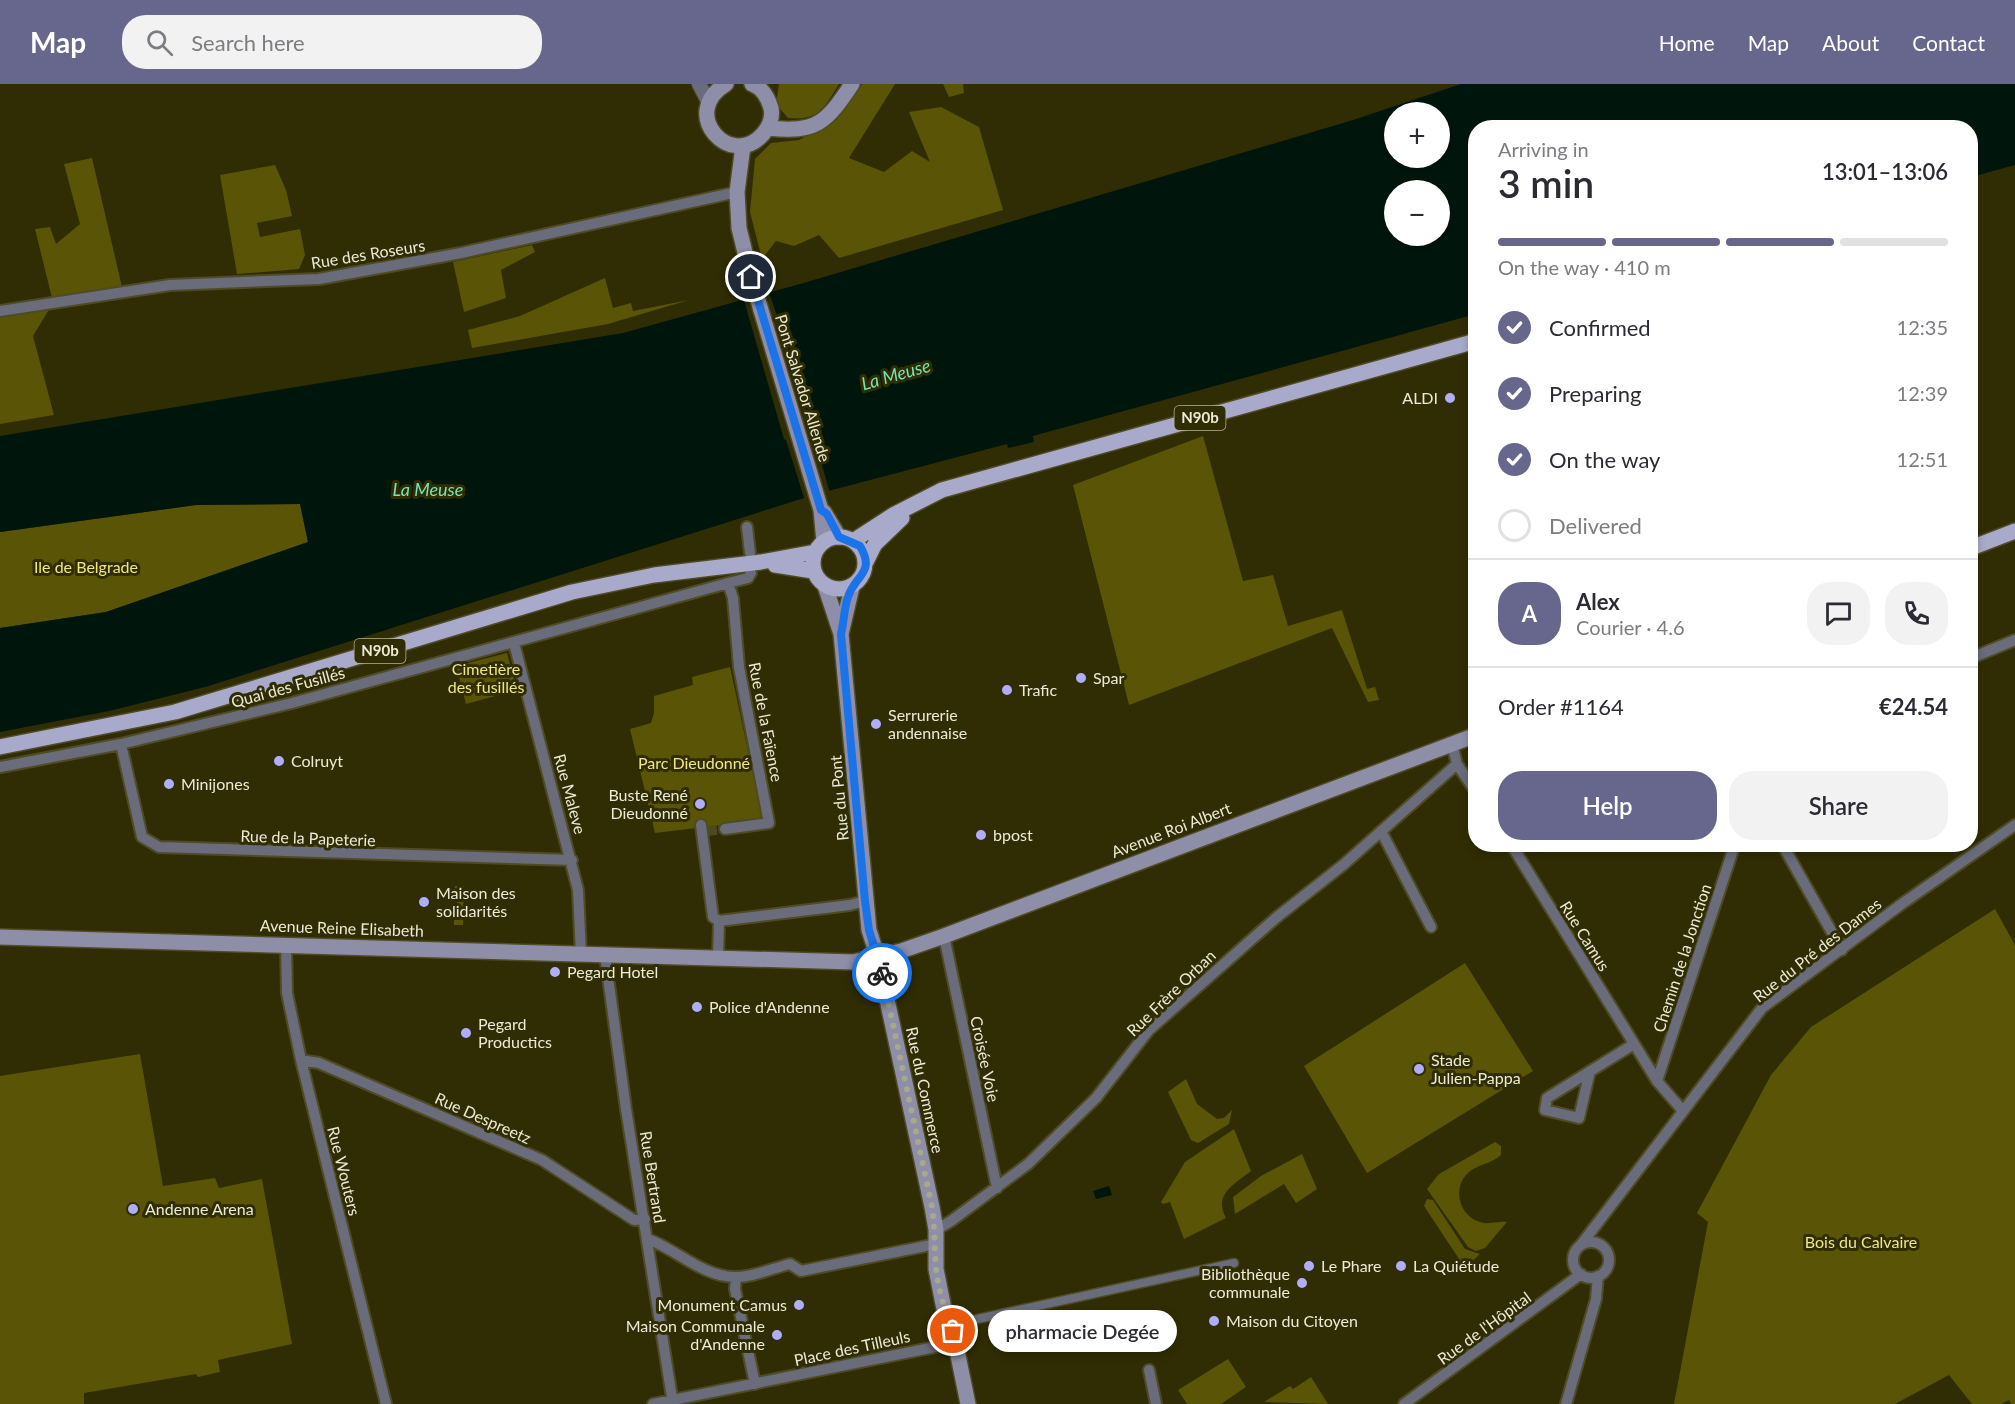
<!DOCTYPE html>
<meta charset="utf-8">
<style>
body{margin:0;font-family:Lato,sans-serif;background:#f2f2f3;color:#2b2b33;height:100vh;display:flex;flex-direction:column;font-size:22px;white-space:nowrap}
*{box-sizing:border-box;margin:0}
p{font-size:20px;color:#7c7c81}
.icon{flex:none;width:33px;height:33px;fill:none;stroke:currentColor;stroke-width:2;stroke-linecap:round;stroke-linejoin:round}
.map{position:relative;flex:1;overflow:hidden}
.sheet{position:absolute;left:1468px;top:36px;width:510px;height:732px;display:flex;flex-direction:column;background:#fff;border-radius:24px;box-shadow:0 3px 9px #0003}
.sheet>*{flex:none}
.fabs{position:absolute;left:1384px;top:18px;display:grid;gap:12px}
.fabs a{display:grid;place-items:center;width:66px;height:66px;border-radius:50%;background:#fff;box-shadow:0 3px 9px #0003;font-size:30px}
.pin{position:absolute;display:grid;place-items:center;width:51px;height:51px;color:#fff;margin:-26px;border:3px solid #fff;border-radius:50%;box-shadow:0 2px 6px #0007}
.courier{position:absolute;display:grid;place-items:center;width:60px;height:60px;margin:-30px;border:4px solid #1a73e8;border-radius:50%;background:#fff;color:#222;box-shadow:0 2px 8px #0007}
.bubble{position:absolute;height:42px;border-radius:21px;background:#fff;box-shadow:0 3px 9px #0003;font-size:20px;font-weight:600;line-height:42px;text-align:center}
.summary em{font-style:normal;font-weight:600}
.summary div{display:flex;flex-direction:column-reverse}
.summary{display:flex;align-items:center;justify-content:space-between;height:102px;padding:0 30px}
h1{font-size:39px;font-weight:600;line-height:45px}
.bar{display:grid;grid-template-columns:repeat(4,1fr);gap:9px 6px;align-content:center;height:72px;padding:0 30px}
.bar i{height:8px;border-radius:4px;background:#e1e1e2}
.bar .active{background:#67668d}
.bar p{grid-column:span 4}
.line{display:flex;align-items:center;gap:15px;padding:0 30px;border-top:2px solid #e1e1e2}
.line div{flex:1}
.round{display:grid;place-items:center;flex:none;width:63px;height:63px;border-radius:24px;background:#f2f2f3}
ol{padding:0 30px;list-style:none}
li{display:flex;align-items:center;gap:18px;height:66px}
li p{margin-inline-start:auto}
li .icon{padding:6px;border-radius:50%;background:#67668d;color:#fff;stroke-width:4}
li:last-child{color:#7c7c81}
li i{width:33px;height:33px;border:3px solid #e1e1e2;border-radius:50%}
.cta{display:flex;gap:12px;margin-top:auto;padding:12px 30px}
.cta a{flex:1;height:69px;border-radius:24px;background:#67668d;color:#fff;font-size:24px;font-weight:600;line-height:69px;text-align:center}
.cta a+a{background:#f2f2f3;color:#2b2b33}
header{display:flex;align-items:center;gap:36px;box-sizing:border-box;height:84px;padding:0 30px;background:#67668d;color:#fff}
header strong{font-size:28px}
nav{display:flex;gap:33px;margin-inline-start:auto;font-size:21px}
.search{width:420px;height:54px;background:#f2f2f3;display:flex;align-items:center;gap:15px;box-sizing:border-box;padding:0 21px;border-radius:24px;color:#7c7c81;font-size:22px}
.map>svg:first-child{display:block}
.green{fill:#5a5406}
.water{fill:#00160d;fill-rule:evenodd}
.pier{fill:#302d04}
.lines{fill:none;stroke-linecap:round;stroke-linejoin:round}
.minor-tunnel{stroke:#4c4923;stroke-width:10;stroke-dasharray:10 5;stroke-linecap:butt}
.pedestrian-casing{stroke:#4e4b25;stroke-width:11}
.minor-casing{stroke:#4e4b25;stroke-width:14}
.tertiary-casing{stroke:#4e4b25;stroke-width:16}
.secondary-casing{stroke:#4e4b25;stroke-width:18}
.primary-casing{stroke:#4e4b25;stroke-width:18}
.pedestrian{stroke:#6a6b7b;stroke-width:8}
.minor{stroke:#6a6b7b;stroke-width:10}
.tertiary{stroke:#6a6b7b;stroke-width:14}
.secondary{stroke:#8e8ea8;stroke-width:15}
.primary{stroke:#a9a9cb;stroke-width:15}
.done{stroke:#aaa88c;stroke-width:6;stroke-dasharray:0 10.8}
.route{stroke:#1a73e8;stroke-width:8}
.poi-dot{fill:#b0aefa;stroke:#302d04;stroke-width:2}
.labels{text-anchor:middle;stroke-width:6;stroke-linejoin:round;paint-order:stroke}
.shield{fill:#302d04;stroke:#b3b196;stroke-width:1.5}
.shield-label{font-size:15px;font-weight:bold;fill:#ebead5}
.street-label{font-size:16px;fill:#ebead5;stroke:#302d04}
.poi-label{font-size:16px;fill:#ebead5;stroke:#302d04;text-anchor:start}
.park-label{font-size:16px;fill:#eee782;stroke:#302d04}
.water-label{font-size:18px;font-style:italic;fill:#74e4b7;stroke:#302d04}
</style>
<header>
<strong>Map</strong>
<div class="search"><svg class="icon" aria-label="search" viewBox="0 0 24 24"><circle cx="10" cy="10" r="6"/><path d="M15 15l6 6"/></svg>Search here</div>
<nav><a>Home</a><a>Map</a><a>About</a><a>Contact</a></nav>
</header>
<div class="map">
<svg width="2015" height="1320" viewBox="0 0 2015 1320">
<rect width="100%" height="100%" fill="#302d04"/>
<!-- green -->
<path class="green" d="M 779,0 L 839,0 C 824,24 819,37 788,34 L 776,20 Z
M 862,0 L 895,0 L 849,74 L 884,88 L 912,67 L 930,78 L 909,28 L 941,23 L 979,43 L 1003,126 L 839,174 L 819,151 L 794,162 L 776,157 L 762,175 L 750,128 L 755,75 L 771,59 L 799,56 L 836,36 Z
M 943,0 L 963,0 L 964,9 L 949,13 Z
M 92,74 L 122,203 L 52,214 L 35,145 L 50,143 L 56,160 L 80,140 L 64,80 Z
M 275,81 L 286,106 L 292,132 L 257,139 L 260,153 L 300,145 L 305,171 L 299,185 L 237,190 L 220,91 Z
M 532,161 L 535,168 L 501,186 L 506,214 L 464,228 L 453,178 Z
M 605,194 L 613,224 L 631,219 L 633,227 L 689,216 L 608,240 L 472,264 L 468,246 L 520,232 Z
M 53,219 L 33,252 L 54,331 L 0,340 L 0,226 Z
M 1203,352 L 1243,497 L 1273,491 L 1288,542 L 1342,526 L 1367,605 L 1375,603 L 1379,616 L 1368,618 L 1332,544 L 1129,621 L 1073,401 Z
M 300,420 L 308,458 L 106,528 L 0,544 L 0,448 L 196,421 Z
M 507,569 L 517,606 L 466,620 L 456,582 Z
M 730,583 L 763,736 L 655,749 L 630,645 L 651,639 L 654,629 L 654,612 L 693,601 L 692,593 Z
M 455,802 L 464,802 L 463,841 L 454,841 L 454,822 L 457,821 L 457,817 L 454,816 Z
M 1995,825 L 2015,861 L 2015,1320 L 2011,1320 L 2009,1316 L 2001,1320 L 1972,1320 L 1949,1291 L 1895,1320 L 1674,1320 L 1708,1138 L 1697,1129 L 1771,991 L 1811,943 Z
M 1465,879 L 1533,987 L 1367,1089 L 1304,982 Z
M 140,970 L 163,1102 L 215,1094 L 219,1104 L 262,1095 L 292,1260 L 218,1276 L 220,1288 L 198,1293 L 196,1290 L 84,1309 L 84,1320 L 0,1320 L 0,992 Z
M 1186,995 L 1197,1020 L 1217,1035 L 1224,1034 L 1241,1017 L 1232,1026 L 1229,1040 L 1198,1059 L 1191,1056 L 1168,1008 Z
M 1234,1045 L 1251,1087 C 1234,1100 1213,1111 1226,1134 L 1184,1155 L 1170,1118 L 1163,1120 L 1161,1118 L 1185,1078 Z
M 1495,1058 L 1501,1062 L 1501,1071 C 1492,1080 1477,1080 1468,1089 C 1452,1104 1459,1132 1480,1138 C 1489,1141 1498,1137 1507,1138 L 1485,1164 L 1476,1167 L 1468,1163 L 1427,1105 L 1439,1090 Z
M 1302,1070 L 1317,1105 L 1296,1119 L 1284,1100 L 1235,1130 L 1233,1113 L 1261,1092 Z
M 1427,1115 L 1433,1116 L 1465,1165 L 1480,1170 L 1465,1184 L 1424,1122 Z
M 1228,1275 L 1246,1303 L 1221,1320 L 1187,1320 L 1178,1306 Z
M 1311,1293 L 1328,1320 L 1264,1318 L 1290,1302 L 1293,1305 Z"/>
<!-- water -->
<path class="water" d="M 1461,0 L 2015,0 L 2015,81 L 1971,93 L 1971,44 L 1476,44 L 1476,230 L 1033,352 L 1034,358 L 1008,364 L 1007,360 L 817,410 L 205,603 L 109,627 L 0,648 L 0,544 L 106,528 L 308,458 L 300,420 L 196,421 L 0,448 L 0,352 L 623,249 L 807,198 L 1353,36 ZM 1395,28 L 1440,28 L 1440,74 L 1395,74 ZM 1395,106 L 1440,106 L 1440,152 L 1395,152 Z
M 1109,1102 L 1112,1111 L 1096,1115 L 1093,1107 Z"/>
<!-- pier -->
<path class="pier" d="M 768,206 L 788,263 L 830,409 L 805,417 L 786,356 L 784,355 L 743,213 Z"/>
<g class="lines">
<!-- minor-tunnel -->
<path class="minor-tunnel" d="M 707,747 L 725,745"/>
<!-- pedestrian casing -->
<g class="pedestrian-casing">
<path id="pedestrian" d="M 953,1247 L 959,1239 L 1234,1179"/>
</g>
<!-- minor casing -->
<g class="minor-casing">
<path id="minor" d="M 0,227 L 170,201 L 319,195 L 461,169 L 737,108
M 747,443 L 750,469
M 514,559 L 578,806 L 581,871
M 1971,574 L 2015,556
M 121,660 L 142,753 L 159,763 L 572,776
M 1452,660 L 1457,680 L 1476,708
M 0,683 L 121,660 L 292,619 L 728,499 L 748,494 L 751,489
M 701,741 L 713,833 L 719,837
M 725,745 L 769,739 L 739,583 L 733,514 L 728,499
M 1381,747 L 1431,843
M 1511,760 L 1657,997 L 1683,1027
M 1782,760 L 1842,866
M 944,852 L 997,1104
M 286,860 L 287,909 L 301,976 L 386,1320
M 605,871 L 626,1025 L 673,1320
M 718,874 L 719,837 L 850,821 L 865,817
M 301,976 L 319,979 L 542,1076 L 634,1136 L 645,1135
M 1590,987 L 1579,1034 L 1545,1026 L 1547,1014 L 1634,960
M 1657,997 L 1735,760
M 936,1146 L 951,1137 L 1028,1080 L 1096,1014 L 1149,946 L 1277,833 L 1343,781 L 1457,680
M 648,1155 C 677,1166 702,1192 734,1193 C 751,1194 773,1184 790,1180 L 801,1187 L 936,1160
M1573 1176a18 18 0 1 1 36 0a18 18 0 1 1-36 0Z
M 1580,1162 L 1762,924 L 1903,819 L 2015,741
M 736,1194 L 735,1205 L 755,1300
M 1149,1286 L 1156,1320
M 653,1320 L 955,1259
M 1404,1320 L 1581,1190
M 1566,1320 L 1596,1215 L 1598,1192"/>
</g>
<!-- tertiary casing -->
<g class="tertiary-casing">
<path id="tertiary" d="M 699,0 L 708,17"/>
</g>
<!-- secondary casing -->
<g class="secondary-casing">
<path id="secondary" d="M 726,0 C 678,29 731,87 763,50 C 769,43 773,33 771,24 C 768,14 763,4 752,0
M 768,44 C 817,49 826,39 852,0
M 743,62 L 737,108 L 739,144 L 751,193 L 821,426 L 824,458
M 824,428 L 839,453
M 825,502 L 841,550 L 869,846 L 878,874 L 932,1123 L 936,1146 L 936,1185 L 944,1225 L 953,1247 L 968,1320
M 841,550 L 852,503
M 0,853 L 853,878 L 901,867 L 944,852 L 1476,651"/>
</g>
<!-- primary casing -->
<g class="primary-casing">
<path id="primary" d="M813 479a26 26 0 1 1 52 0a26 26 0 1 1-52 0Z
M 853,457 L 893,431 L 942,406 L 1476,257
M 1971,464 L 2015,447
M 866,478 L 875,460 L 902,434
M 775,481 L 813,487
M 0,663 L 175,628 L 572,508 L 654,491 L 761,478 L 815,468"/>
</g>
<!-- pedestrian -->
<use href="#pedestrian" class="pedestrian"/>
<!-- minor -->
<use href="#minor" class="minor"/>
<!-- tertiary -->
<use href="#tertiary" class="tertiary"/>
<!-- secondary -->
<use href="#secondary" class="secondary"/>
<!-- primary -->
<use href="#primary" class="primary"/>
</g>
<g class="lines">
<!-- done -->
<path class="done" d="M 882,889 L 932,1123 C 935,1143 934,1163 936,1184 C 938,1205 945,1227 953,1247"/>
<!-- route -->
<path class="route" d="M 751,193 L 821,426 L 827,430 L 839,453 L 860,462 C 876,489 855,491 848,513 C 844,524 844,538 841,550 L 865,817 L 869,846 L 882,889"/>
</g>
<!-- markers -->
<g class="poi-dot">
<circle cx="1450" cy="314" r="6"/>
<circle cx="1081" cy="594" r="6"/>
<circle cx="1007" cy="606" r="6"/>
<circle cx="876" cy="640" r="6"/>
<circle cx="279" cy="677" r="6"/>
<circle cx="169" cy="700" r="6"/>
<circle cx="700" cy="720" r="6"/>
<circle cx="981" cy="751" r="6"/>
<circle cx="424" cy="818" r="6"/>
<circle cx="555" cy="888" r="6"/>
<circle cx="697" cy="923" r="6"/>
<circle cx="466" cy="949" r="6"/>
<circle cx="1419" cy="985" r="6"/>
<circle cx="133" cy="1125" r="6"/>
<circle cx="1309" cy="1182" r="6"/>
<circle cx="1401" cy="1182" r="6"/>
<circle cx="1302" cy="1199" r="6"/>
<circle cx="799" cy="1221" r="6"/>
<circle cx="1214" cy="1237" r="6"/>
<circle cx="777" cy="1251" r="6"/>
</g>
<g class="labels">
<!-- shield labels -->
<g class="shield">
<rect x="1174.5" y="322" width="51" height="24" rx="4.5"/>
<rect x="354.5" y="555" width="51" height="24" rx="4.5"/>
</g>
<g class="shield-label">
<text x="1200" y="339">N90b</text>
<text x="380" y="572">N90b</text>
</g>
<!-- street labels -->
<g class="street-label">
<text transform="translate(368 170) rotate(-9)" y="6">Rue des Roseurs</text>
<text transform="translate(803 304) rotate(73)" y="6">Pont Salvador Allende</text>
<text transform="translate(288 603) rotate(-15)" y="6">Quai des Fusillés</text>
<text transform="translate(766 638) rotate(79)" y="6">Rue de la Faïence</text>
<text transform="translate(570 710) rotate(75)" y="6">Rue Maleve</text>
<text transform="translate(839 714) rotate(-95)" y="6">Rue du Pont</text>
<text transform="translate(1171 746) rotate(-21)" y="6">Avenue Roi Albert</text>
<text transform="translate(308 754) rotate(2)" y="6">Rue de la Papeterie</text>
<text transform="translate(342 844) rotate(2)" y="6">Avenue Reine Elisabeth</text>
<text transform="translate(1585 852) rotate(58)" y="6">Rue Camus</text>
<text transform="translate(1817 866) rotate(-38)" y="6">Rue du Pré des Dames</text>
<text transform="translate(1682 874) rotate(-72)" y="6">Chemin de la Jonction</text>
<text transform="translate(1171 909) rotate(-44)" y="6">Rue Frère Orban</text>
<text transform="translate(985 975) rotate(78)" y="6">Croisée Voie</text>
<text transform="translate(925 1006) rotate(78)" y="6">Rue du Commerce</text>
<text transform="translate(483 1034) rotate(24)" y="6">Rue Despreetz</text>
<text transform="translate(344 1087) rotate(76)" y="6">Rue Wouters</text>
<text transform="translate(653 1093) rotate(81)" y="6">Rue Bertrand</text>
<text transform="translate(1484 1244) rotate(-36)" y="6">Rue de l'Hôpital</text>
<text transform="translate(852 1264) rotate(-12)" y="6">Place des Tilleuls</text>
</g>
<!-- poi labels -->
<g class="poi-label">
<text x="1438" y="320" text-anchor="end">ALDI</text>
<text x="1093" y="600">Spar</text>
<text x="1019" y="612">Trafic</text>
<text x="888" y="637">Serrurerie<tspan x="888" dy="18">andennaise</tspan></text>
<text x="291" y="683">Colruyt</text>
<text x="181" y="706">Minijones</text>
<text x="688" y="717" text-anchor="end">Buste René<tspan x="688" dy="18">Dieudonné</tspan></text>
<text x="993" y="757">bpost</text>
<text x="436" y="815">Maison des<tspan x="436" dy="18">solidarités</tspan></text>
<text x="567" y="894">Pegard Hotel</text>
<text x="709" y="929">Police d'Andenne</text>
<text x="478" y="946">Pegard<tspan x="478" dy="18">Productics</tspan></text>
<text x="1431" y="982">Stade<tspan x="1431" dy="18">Julien-Pappa</tspan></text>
<text x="145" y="1131">Andenne Arena</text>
<text x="1321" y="1188">Le Phare</text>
<text x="1413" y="1188">La Quiétude</text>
<text x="1290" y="1196" text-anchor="end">Bibliothèque<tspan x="1290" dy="18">communale</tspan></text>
<text x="787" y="1227" text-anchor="end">Monument Camus</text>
<text x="1226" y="1243">Maison du Citoyen</text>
<text x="765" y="1248" text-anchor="end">Maison Communale<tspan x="765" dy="18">d'Andenne</tspan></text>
</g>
<!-- park labels -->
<g class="park-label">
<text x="86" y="489">Ile de Belgrade</text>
<text x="486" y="591">Cimetière<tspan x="486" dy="18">des fusillés</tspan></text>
<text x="694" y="685">Parc Dieudonné</text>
<text x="1861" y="1164">Bois du Calvaire</text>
</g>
<!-- water labels -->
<g class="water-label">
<text transform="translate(896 291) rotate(-16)" y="6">La Meuse</text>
<text x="428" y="412">La Meuse</text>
</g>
</g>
</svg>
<div class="fabs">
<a>+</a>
<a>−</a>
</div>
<div class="pin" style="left:953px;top:1247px;background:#ea580c"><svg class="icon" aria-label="bag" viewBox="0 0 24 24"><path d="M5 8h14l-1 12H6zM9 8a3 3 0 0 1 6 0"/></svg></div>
<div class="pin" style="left:751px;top:193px;background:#1f2937"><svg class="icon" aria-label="home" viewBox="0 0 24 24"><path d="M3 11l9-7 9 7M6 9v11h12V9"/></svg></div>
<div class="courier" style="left:882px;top:889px"><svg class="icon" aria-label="bike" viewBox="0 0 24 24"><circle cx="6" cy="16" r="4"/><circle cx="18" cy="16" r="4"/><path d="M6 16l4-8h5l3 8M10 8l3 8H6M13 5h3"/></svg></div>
<div class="bubble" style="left:988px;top:1226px;width:189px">pharmacie Degée</div>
<section class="sheet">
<div class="summary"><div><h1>3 min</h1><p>Arriving in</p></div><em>13:01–13:06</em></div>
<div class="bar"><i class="active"></i><i class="active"></i><i class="active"></i><i></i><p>On the way · 410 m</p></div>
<ol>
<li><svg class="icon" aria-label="check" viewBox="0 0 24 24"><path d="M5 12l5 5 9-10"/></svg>Confirmed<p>12:35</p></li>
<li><svg class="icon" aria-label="check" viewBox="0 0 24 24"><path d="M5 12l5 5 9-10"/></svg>Preparing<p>12:39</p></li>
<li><svg class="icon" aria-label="check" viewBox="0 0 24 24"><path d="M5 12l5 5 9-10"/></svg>On the way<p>12:51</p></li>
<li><i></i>Delivered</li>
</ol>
<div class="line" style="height:108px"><b class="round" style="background:#67668d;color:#fff">A</b><div><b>Alex</b><p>Courier · 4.6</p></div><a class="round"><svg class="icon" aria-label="chat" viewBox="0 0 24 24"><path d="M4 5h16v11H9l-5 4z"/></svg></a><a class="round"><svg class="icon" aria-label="phone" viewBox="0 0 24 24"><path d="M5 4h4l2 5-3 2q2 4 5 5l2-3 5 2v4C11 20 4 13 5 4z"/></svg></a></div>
<div class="line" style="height:78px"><div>Order #1164</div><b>€24.54</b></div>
<div class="cta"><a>Help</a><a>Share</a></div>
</section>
</div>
